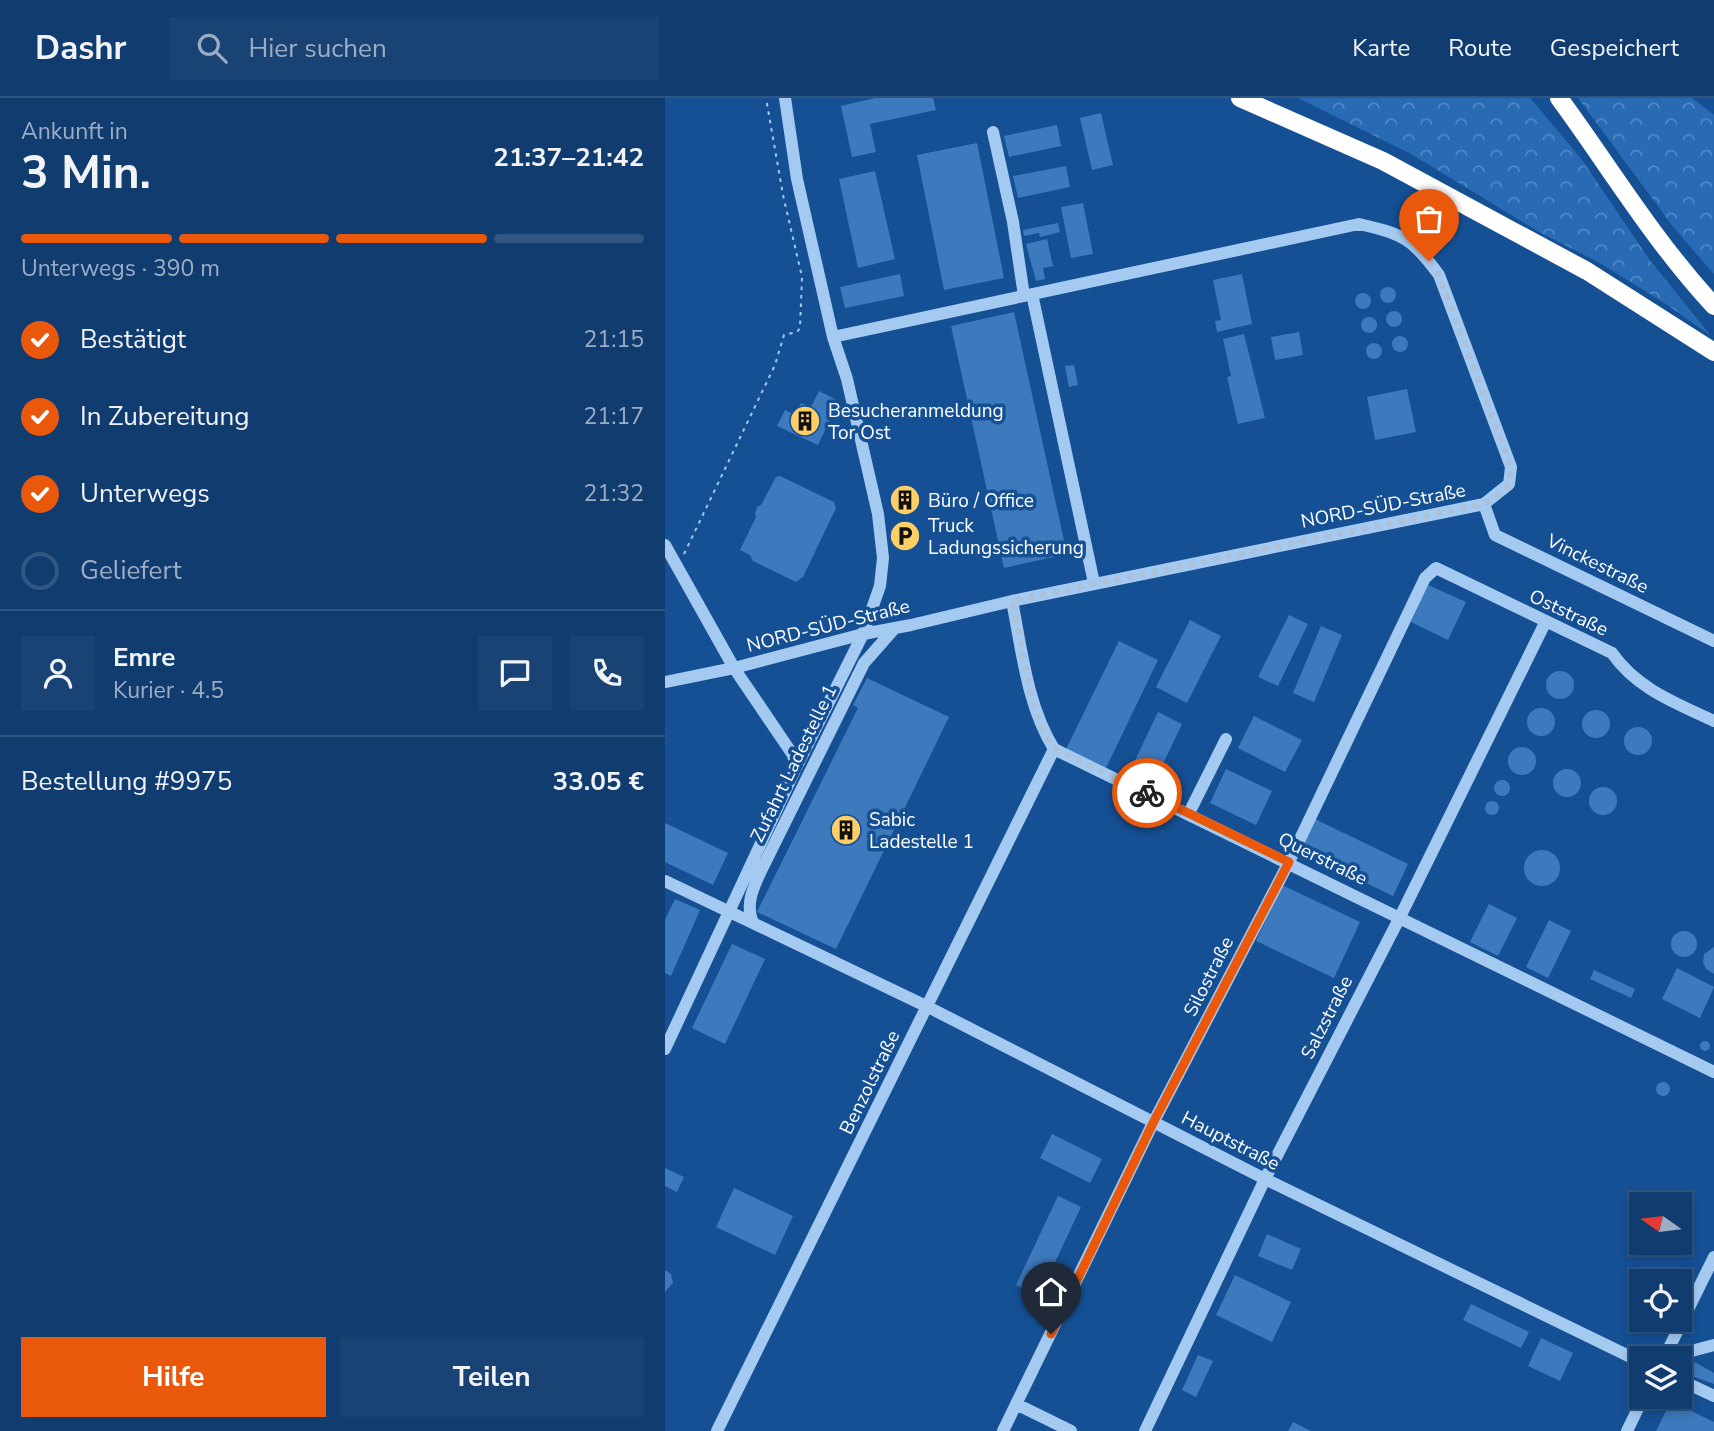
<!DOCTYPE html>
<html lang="de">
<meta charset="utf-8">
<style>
body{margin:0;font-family:"Nunito Sans",sans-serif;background:#194375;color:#f1f3f6;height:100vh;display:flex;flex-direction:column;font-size:26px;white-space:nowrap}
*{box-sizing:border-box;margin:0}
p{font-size:23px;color:#9cadc3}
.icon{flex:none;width:38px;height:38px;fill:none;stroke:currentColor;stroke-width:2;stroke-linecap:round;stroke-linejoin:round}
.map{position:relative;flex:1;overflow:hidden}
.panel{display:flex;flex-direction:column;background:#103c70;width:665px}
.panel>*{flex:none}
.needle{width:46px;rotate:284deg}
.fabs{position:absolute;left:964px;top:1094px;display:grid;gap:14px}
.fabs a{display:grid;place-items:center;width:63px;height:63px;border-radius:0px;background:#103c70;box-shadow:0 4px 10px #0003,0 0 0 2px #305683;font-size:35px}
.pin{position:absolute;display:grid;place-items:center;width:60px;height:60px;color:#fff;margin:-72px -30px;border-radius:50% 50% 50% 0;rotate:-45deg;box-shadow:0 0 7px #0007}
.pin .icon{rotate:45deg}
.courier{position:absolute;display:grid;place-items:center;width:70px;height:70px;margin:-35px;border:5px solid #ea580c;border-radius:50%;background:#fff;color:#222;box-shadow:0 2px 9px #0007}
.overview em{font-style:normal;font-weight:700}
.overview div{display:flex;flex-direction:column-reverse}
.overview{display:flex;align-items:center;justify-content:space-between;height:119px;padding:0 21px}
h1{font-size:46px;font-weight:700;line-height:52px}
.bar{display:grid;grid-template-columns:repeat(4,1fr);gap:10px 7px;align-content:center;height:84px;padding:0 21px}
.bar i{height:9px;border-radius:5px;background:#305683}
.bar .active{background:#ea580c}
.bar p{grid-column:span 4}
.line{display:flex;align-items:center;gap:18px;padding:0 21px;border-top:2px solid #305683}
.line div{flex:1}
.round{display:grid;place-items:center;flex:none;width:74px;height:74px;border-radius:0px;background:#194375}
ol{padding:0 21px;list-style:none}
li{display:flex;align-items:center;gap:21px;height:77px}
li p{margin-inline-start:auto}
li .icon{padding:7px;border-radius:50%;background:#ea580c;color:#fff;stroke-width:4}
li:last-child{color:#9cadc3}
li i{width:38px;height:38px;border:4px solid #305683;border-radius:50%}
.primary-button{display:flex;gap:14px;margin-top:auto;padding:14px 21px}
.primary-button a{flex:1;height:80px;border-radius:0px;background:#ea580c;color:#fff;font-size:28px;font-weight:700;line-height:80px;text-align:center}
.primary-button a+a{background:#194375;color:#f1f3f6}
header{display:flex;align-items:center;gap:42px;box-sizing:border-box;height:98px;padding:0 35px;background:#103c70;border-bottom:2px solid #305683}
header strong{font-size:33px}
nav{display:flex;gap:38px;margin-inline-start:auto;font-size:24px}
.search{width:490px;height:63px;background:#194375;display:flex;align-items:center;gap:18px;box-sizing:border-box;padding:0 24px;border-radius:0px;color:#9cadc3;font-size:26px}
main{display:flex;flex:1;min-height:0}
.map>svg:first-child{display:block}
.forest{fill:url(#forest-crowns)}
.building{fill:#3d79bd}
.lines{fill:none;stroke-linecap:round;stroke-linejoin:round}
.path{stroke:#a5caf2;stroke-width:2;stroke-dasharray:3.5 5;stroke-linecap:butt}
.minor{stroke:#a5caf2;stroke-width:12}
.highway{stroke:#fff;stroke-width:18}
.done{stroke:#adc2da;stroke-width:7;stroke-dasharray:0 12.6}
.route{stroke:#ea580c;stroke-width:9}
.labels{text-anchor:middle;stroke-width:7;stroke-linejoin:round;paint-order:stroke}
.poi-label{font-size:19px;fill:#fff;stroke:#155095;text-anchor:start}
.street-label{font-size:19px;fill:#fff;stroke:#155095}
</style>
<header>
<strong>Dashr</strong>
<div class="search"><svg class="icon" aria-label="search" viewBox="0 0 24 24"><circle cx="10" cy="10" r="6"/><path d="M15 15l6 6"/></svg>Hier suchen</div>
<nav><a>Karte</a><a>Route</a><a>Gespeichert</a></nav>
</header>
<main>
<section class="panel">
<div class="overview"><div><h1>3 Min.</h1><p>Ankunft in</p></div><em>21:37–21:42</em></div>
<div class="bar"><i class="active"></i><i class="active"></i><i class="active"></i><i></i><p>Unterwegs · 390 m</p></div>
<ol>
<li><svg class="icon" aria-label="check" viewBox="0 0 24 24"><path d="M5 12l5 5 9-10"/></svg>Bestätigt<p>21:15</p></li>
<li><svg class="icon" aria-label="check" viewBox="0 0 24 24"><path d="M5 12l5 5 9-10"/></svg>In Zubereitung<p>21:17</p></li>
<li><svg class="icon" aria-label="check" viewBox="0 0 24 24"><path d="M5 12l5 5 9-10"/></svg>Unterwegs<p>21:32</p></li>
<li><i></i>Geliefert</li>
</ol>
<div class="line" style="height:126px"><a class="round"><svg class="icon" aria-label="person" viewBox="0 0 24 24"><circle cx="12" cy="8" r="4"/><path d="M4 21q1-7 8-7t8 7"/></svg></a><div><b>Emre</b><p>Kurier · 4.5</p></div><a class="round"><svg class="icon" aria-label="chat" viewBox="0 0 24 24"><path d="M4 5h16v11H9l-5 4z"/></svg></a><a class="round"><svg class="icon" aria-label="phone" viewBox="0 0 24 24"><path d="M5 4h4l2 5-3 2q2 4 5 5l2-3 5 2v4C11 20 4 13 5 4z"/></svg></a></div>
<div class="line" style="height:91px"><div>Bestellung #9975</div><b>33.05 €</b></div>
<div class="primary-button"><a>Hilfe</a><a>Teilen</a></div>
</section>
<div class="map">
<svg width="1049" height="1333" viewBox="0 0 1049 1333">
<defs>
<pattern id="forest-crowns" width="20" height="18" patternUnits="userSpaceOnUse" patternTransform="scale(1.75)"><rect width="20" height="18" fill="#286ab4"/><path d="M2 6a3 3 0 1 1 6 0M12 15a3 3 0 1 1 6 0" fill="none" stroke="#5388c3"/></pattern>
</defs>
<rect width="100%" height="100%" fill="#155095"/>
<!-- forest -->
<path class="forest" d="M 633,0 L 865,0 L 915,59 L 984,161 L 1046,238 L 1001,206 L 933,164 L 876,135 L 746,56 Z
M 913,0 L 1027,0 L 1049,17 L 1049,176 L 1009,130 Z"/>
<!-- building -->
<path class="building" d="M 210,0 L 268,0 L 271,12 L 205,26 L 211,54 L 187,59 L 176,8 Z
M 436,15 L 448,67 L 427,72 L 415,20 Z
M 392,27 L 396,48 L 344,59 L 339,38 Z
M 312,45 L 339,180 L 279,192 L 252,57 Z
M 401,68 L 405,89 L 353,100 L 348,78 Z
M 210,73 L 230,161 L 193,170 L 174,81 Z
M 418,105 L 428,156 L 406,160 L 396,109 Z
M 393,125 L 395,134 L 375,139 L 374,135 L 359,138 L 358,132 Z
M 382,141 L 388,168 L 378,170 L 380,181 L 371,183 L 361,146 Z
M 235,176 L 239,198 L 180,210 L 175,189 Z
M 577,176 L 587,226 L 552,234 L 550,223 L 556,222 L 548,182 Z
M715 197a8 8 0 1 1 16 0a8 8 0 1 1-16 0Z
M690 203a8 8 0 1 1 16 0a8 8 0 1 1-16 0Z
M721 221a8 8 0 1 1 16 0a8 8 0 1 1-16 0Z
M 349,214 L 402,456 L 339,470 L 286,228 Z
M696 227a8 8 0 1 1 16 0a8 8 0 1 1-16 0Z
M 634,234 L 638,257 L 610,262 L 606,239 Z
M 579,236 L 600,320 L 573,326 L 562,279 L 566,278 L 558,241 Z
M727 246a8 8 0 1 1 16 0a8 8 0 1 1-16 0Z
M701 253a8 8 0 1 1 16 0a8 8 0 1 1-16 0Z
M 409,267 L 413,287 L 404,289 L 400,268 Z
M 742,291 L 751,334 L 710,342 L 702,299 Z
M 154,293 L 174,303 L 153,347 L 112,328 L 120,312 L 130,317 L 136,305 L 146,309 Z
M 115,378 L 169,404 L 171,410 L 138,479 L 131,484 L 88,463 L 85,457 L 75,452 L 91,419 L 90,416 L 92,409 L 96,407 L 111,379 Z
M 242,388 L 248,414 L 238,416 L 232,390 Z
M 763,487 L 801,504 L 783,542 L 746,524 Z
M 624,517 L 643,526 L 613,588 L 593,579 Z
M 525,522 L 556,538 L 522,605 L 491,589 Z
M 656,528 L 677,537 L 649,604 L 628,595 Z
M 454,543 L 493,562 L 441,670 L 401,651 Z
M881 587a14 14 0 1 1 28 0a14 14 0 1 1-28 0Z
M 202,580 L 284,619 L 171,851 L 92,814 L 193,610 L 188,607 Z
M862 624a14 14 0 1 1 28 0a14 14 0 1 1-28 0Z
M917 626a14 14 0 1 1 28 0a14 14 0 1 1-28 0Z
M 493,614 L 517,626 L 488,687 L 464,675 Z
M 589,618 L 637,642 L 620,674 L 573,650 Z
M959 643a14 14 0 1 1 28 0a14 14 0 1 1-28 0Z
M843 663a14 14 0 1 1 28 0a14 14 0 1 1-28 0Z
M888 685a14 14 0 1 1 28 0a14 14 0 1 1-28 0Z
M 561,671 L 607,693 L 591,727 L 545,705 Z
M829 690a8 8 0 1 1 16 0a8 8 0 1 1-16 0Z
M924 703a14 14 0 1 1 28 0a14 14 0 1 1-28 0Z
M820 710a7 7 0 1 1 14 0a7 7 0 1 1-14 0Z
M 650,721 L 743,766 L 728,798 L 635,753 Z
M 0,725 L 63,755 L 48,787 L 0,764 Z
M859 770a18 18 0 1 1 36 0a18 18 0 1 1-36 0Z
M 617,787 L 695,824 L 669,880 L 591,843 Z
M 10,801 L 35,812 L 6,878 L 0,875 L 0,822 Z
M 824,806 L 852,820 L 833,858 L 805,844 Z
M 884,822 L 906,833 L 883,880 L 861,869 Z
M1006 846a13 13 0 1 1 26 0a13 13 0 1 1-26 0Z
M 67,846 L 100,861 L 60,946 L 27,930 Z
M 1049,849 L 1049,876 L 1041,871 L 1038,864 L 1039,856 Z
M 1012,870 L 1049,889 L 1035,920 L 997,901 Z
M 929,872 L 970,891 L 966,900 L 925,881 Z
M1035 948a5 5 0 1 1 10 0a5 5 0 1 1-10 0Z
M991 991a7 7 0 1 1 14 0a7 7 0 1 1-14 0Z
M 387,1036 L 437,1061 L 425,1085 L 375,1060 Z
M 0,1070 L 19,1079 L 12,1094 L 0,1088 Z
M 69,1090 L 128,1118 L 110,1157 L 51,1129 Z
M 393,1098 L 416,1109 L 374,1198 L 351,1187 Z
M 602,1136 L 636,1151 L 627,1172 L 593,1158 Z
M 0,1172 L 6,1176 L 8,1185 L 0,1194 Z
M 570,1177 L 626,1204 L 607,1244 L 551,1217 Z
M 806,1206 L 864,1234 L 856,1250 L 798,1222 Z
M 876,1240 L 908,1255 L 895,1283 L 863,1268 Z
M 533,1257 L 548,1263 L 531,1299 L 517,1292 Z
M 1030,1264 L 1049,1275 L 1049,1286 L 1024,1277 Z
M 1006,1303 L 1049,1324 L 1049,1333 L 991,1333 Z
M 628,1324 L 646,1333 L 623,1333 Z"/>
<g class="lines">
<!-- path -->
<path class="path" d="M 19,456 L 110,267 L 119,237 L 132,234 L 135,230 L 137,179 L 118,97 L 101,0"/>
<!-- minor -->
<path class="minor" d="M 328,34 L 348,124 L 359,198
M 367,196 L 429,485
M 819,406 L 830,437 L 1049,543
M 0,447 L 69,570 L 128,657 L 131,670
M 347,503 C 357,553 362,607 389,651 L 1049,974
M 0,584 L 69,570 L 198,536 L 246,527 L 347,503 L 819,406 L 844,386 L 846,369 L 774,177 C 747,140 738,136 694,126 L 168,239
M 524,715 L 561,641
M 0,783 L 263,909 L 600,1081 L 976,1264
M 88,825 C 80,807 88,790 96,773 L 199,565 L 229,531
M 0,951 L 131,670 L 198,536 L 215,488 L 218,460 L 213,416 L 182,281 L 168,239 L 132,81 L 120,0
M 999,1260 L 1049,1159
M 1000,1260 L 1049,1247
M 1015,1282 L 1049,1298
M 351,1306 L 406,1333
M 52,1333 L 389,651
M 338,1333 L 488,1025 L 624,764 L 760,480 L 771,470 L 947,555 C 972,591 1011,605 1049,623
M 480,1333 L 600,1081 L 735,819 L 880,525
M 962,1333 L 979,1298"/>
<!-- highway -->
<path class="highway" d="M 575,0 L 718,63 L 922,173 L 1049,254
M 894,0 C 946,71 989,143 1049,208"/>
</g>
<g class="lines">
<!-- done -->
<path class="done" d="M 482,695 L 389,650 L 377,631 L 366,597 L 347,503 L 819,406 L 831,399 L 844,386 L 846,369 L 774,177 L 764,163"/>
<!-- route -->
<path class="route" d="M 386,1236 L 488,1025 L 624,764 L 482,695"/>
</g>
<!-- icons -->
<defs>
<g id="building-disc" transform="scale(1.575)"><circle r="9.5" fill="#ffcf66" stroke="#155095"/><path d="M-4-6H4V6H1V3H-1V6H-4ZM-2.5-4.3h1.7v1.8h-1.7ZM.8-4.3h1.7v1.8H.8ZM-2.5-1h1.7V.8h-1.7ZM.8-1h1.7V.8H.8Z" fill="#111"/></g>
<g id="parking-disc" transform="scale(1.575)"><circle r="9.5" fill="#ffcf66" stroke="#155095"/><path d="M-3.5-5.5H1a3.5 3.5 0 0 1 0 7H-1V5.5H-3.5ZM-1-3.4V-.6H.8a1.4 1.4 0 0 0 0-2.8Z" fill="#111"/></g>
</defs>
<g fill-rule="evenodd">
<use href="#building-disc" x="140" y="323"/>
<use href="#building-disc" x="240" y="402"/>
<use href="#parking-disc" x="240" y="438"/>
<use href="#building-disc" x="181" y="732"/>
</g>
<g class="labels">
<!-- poi labels -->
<g class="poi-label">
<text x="163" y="319">Besucheranmeldung<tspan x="163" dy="22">Tor Ost</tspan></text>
<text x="263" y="409">Büro / Office</text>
<text x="263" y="434">Truck<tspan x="263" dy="22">Ladungssicherung</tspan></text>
<text x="204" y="728">Sabic<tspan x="204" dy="22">Ladestelle 1</tspan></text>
</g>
<!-- street labels -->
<g class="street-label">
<text transform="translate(718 407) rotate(-11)" y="7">NORD-SÜD-Straße</text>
<text transform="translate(933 465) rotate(26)" y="7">Vinckestraße</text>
<text transform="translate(904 514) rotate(25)" y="7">Oststraße</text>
<text transform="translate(163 527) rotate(-14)" y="7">NORD-SÜD-Straße</text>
<text transform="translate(128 665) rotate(-64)" y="7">Zufahrt Ladestelle 1</text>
<text transform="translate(658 760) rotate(26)" y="7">Querstraße</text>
<text transform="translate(543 878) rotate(-63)" y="7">Silostraße</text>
<text transform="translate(661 919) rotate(-63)" y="7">Salzstraße</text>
<text transform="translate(204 984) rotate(-64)" y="7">Benzolstraße</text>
<text transform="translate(566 1042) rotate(27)" y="7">Hauptstraße</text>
</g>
</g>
</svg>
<div class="fabs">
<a><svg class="needle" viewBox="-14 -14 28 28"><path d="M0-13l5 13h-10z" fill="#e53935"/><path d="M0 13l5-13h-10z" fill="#9cadc3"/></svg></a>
<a><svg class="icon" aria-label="locate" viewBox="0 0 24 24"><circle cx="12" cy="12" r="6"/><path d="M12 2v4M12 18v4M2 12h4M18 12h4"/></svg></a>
<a><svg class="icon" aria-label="layers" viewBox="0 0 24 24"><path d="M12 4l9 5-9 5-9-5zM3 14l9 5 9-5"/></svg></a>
</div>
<div class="pin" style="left:764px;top:163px;background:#ea580c"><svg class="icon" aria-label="bag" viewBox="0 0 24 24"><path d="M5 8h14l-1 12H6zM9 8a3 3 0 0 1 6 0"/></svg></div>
<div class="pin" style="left:386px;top:1236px;background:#1f2937"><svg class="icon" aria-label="home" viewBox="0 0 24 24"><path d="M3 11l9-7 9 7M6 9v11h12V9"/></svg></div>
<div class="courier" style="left:482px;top:695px"><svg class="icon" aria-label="bike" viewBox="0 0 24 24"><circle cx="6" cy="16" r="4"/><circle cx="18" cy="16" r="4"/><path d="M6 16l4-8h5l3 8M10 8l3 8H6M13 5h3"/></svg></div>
</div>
</main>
